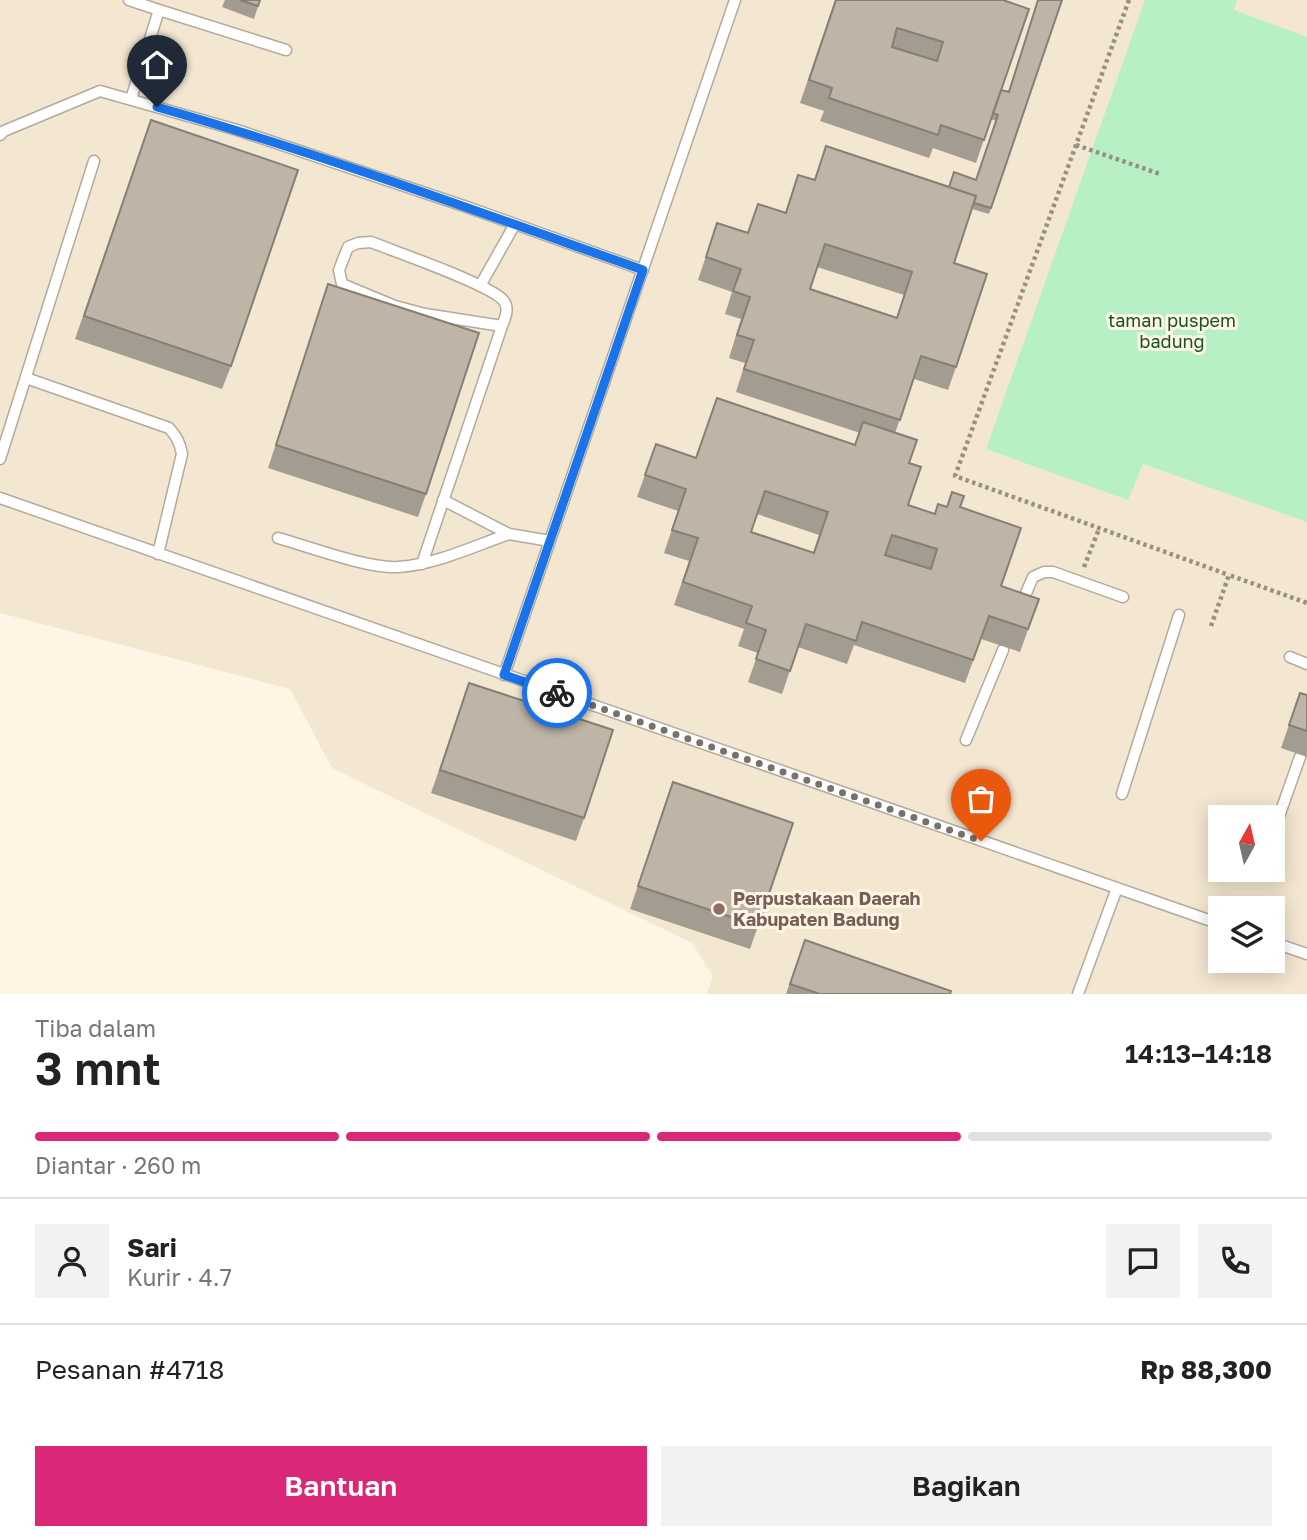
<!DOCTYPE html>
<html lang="id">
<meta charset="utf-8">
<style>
body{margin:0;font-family:"Golos Text",sans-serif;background:#f2f2f2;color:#222;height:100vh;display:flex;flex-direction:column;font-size:26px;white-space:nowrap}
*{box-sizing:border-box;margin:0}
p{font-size:23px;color:#767676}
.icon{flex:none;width:38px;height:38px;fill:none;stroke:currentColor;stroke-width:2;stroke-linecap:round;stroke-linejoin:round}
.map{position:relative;height:994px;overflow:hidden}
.panel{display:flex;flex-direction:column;background:#fff;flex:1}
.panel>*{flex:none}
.needle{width:46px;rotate:8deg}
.fabs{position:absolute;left:1208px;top:805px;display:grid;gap:14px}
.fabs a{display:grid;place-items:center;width:77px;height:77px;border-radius:0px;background:#fff;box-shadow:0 4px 18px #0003;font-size:35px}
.pin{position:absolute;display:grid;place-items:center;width:60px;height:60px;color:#fff;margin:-72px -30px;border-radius:50% 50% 50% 0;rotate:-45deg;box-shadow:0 0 7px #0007}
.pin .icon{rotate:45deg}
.courier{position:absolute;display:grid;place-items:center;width:70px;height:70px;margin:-35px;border:5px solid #1a73e8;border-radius:50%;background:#fff;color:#222;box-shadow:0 2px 9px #0007}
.overview em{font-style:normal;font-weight:600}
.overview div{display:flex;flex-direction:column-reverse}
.overview{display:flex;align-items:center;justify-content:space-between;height:119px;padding:0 35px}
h1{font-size:46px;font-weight:600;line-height:52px}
.bar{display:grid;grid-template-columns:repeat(4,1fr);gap:10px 7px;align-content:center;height:84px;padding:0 35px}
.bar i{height:9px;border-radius:5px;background:#e0e0e0}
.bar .active{background:#db2777}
.bar p{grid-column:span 4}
.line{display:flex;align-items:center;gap:18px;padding:0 35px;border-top:2px solid #e0e0e0}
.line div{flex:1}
.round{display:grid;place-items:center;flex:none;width:74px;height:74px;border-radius:0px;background:#f2f2f2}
.button{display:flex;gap:14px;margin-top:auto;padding:14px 35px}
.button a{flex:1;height:80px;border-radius:0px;background:#db2777;color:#fff;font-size:28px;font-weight:600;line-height:80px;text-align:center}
.button a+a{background:#f2f2f2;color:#222}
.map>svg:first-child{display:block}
.built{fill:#f4e7d1;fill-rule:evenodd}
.green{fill:#b7f0c4}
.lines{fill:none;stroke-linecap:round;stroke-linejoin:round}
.lane-casing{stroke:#b3aa9c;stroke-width:13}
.path{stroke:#969085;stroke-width:4.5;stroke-dasharray:3.5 3.5;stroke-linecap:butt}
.lane{stroke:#fff;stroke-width:10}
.wall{fill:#a39c90;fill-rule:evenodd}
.building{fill:#beb5a7;stroke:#857f75;stroke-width:2;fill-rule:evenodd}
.done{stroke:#777269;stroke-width:7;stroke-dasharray:0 12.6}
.route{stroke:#1a73e8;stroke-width:9}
.education-dot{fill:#8d6e63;stroke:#fef5e5;stroke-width:2.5}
.labels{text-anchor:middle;stroke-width:6;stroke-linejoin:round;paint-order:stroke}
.park-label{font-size:18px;fill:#15532b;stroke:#fef5e5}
.education-label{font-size:18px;font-weight:bold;fill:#785e54;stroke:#fef5e5;text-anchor:start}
</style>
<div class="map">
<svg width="1307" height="994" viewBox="0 0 1307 994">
<rect width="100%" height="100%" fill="#fef5e5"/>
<!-- built -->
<path class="built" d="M 0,0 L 1307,0 L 1307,994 L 707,994 L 713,976 L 692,943 L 332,768 L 290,689 L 0,613 ZM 1220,817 L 1272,817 L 1272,870 L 1220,870 ZM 1220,908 L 1272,908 L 1272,961 L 1220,961 Z"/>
<!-- green -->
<path class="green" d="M 1145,0 L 1237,0 L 1234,10 L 1307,37 L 1307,522 L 1143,464 L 1128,500 L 986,449 Z"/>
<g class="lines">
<!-- lane casing -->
<g class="lane-casing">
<path id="lane" d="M 129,0 L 159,10 L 131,99
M 159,10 L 286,50
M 0,135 L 4,131 L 100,91 L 237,130 L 467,207 L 643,270
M 480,286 L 515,224
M 26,378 L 169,428 C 177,437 180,443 182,454 L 158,554
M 0,459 L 94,161
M 0,498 L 1220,924
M 443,500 L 509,534 L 550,541
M 278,538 C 310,547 368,569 399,567 C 437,564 474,546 509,534
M 422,564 L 502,326 C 505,318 510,308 503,300 C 489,284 396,252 371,242 L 358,243 L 348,247 L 339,270 L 342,284 L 395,306 L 425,314 L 502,326
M 1021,605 L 1033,577 L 1044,572 L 1053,572 L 1123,597
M 1290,657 L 1307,664
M 504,675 L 735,0
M 966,740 L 1003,650
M 1122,794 L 1179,615
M 1272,836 L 1300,757
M 1272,942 L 1307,954
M 1078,994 L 1117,888"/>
</g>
<!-- path -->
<path class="path" d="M 1129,0 L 955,476 L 1229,575
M 1076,145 L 1160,174
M 1084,567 L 1099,529
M 1211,626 L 1229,575 L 1307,603"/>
<!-- lane -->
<use href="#lane" class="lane"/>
</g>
<!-- wall -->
<path class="wall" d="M 225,0 L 260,0 L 254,19 L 222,7 Z
M 835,0 L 1003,0 L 1001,90 L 1008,91 L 1062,0 L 989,214 L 972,209 L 954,263 L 956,367 L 948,390 L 914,379 L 895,433 L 909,463 L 908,505 L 934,514 L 938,504 L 947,507 L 960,507 L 1001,586 L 1039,599 L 1020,652 L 981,639 L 965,683 L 854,645 L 847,664 L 798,647 L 782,694 L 748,682 L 758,653 L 738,646 L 744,629 L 674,605 L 689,561 L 664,553 L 678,511 L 637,497 L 656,444 L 696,458 L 855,445 L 860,433 L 736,392 L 745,363 L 729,358 L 741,319 L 725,314 L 732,292 L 698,280 L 717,223 L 748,232 L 758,204 L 785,213 L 798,175 L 814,180 L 826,146 L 949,187 L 976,180 L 996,121 L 991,119 L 976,163 L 933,148 L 929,158 L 820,121 L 824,111 L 800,103 ZM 817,267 L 904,295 L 897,318 L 810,289 ZM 757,514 L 819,535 L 813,553 L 751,532 Z
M 143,143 L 231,366 L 222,389 L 75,339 Z
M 328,284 L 426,494 L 418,517 L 268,468 Z
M 469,683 L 584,818 L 576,841 L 431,793 Z
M 1300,693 L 1307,695 L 1307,757 L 1281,748 Z
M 673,782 L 758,926 L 750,949 L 630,909 Z
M 805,940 L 950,994 L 786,994 Z"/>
<!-- building -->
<path class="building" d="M 240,0 L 260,0 L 258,6 Z
M 836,0 L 1003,0 L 1029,9 L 984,140 L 941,125 L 938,135 L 829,98 L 832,88 L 809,80 ZM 897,28 L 943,42 L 937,61 L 892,47 Z
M 1038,0 L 1062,0 L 991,208 L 974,203 L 976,196 L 949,187 L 954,172 L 976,180 L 998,115 L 993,113 L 1001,90 L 1009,92 Z
M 151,120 L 298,170 L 231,366 L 84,316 Z
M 826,146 L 976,196 L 954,263 L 987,274 L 956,367 L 921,356 L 900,420 L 744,369 L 754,340 L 737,335 L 750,297 L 733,291 L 741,269 L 706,257 L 717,223 L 748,233 L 758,204 L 786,213 L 798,175 L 815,180 ZM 825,244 L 912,272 L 897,318 L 810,289 Z
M 328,284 L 479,333 L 426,494 L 276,445 Z
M 717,398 L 855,445 L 863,422 L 917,440 L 909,463 L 921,467 L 908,505 L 935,514 L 938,504 L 947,507 L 952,492 L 964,496 L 960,507 L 1021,528 L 1001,586 L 1039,599 L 1028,629 L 989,616 L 973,660 L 862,622 L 856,641 L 806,624 L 790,671 L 756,659 L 766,630 L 746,623 L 752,606 L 683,582 L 698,538 L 672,530 L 686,489 L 645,475 L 656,444 L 696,458 ZM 765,491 L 828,512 L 814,553 L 751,532 ZM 892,535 L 937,549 L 931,569 L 885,555 Z
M 469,683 L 613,730 L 584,818 L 440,770 Z
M 1300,693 L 1307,695 L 1307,731 L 1289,725 Z
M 673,782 L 793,823 L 758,926 L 638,886 Z
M 805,940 L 951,991 L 950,994 L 820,994 L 790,984 Z"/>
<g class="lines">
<!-- done -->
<path class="done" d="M 557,693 L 981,841"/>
<!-- route -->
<path class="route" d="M 157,107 C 322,154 482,213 643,270 L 504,675 L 557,693"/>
</g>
<!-- markers -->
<circle class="education-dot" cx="719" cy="909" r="7"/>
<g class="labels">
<!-- park labels -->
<g class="park-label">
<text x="1172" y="327">taman puspem<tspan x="1172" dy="21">badung</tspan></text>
</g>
<!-- education labels -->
<g class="education-label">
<text x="733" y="905">Perpustakaan Daerah<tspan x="733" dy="21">Kabupaten Badung</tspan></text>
</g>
</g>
</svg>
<div class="fabs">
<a><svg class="needle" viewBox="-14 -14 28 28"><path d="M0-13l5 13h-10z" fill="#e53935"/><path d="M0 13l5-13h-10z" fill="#767676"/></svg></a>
<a><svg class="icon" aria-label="layers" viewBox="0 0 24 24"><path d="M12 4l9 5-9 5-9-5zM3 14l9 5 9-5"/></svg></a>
</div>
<div class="pin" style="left:981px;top:841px;background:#ea580c"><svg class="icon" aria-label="bag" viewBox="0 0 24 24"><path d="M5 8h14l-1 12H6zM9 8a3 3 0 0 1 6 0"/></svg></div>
<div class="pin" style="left:157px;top:107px;background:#1f2937"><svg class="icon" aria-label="home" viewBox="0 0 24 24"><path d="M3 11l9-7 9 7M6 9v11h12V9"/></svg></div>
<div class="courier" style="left:557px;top:693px"><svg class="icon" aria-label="bike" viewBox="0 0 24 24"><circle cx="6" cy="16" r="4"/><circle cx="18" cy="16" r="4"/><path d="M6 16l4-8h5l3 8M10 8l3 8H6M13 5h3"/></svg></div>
</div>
<section class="panel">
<div class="overview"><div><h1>3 mnt</h1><p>Tiba dalam</p></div><em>14:13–14:18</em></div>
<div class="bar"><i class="active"></i><i class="active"></i><i class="active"></i><i></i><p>Diantar · 260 m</p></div>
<div class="line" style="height:126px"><a class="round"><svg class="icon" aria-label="person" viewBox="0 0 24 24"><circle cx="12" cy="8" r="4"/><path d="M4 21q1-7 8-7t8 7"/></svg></a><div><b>Sari</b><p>Kurir · 4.7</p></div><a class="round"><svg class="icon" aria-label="chat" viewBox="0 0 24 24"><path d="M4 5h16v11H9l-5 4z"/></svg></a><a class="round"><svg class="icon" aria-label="phone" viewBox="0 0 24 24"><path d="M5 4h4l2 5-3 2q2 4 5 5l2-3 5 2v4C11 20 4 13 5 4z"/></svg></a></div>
<div class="line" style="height:91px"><div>Pesanan #4718</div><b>Rp 88,300</b></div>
<div class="button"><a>Bantuan</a><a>Bagikan</a></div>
</section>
